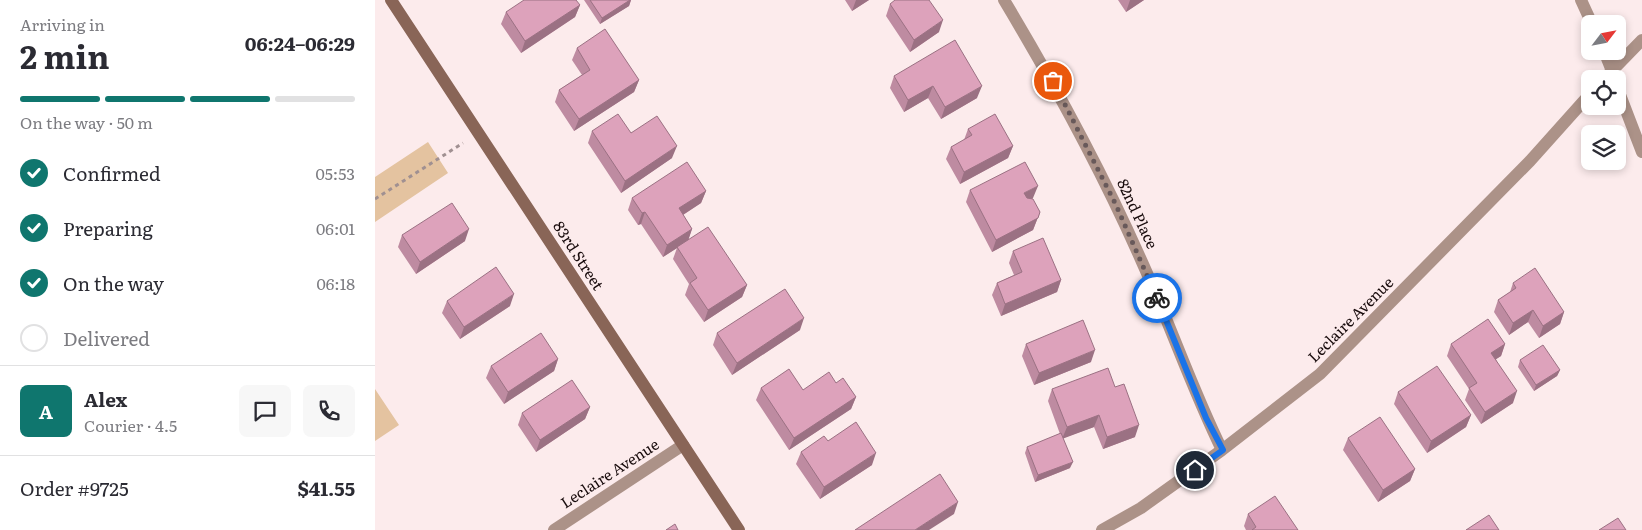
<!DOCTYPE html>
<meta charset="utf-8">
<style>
body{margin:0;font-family:Literata,serif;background:#f7f7f7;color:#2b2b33;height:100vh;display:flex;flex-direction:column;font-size:19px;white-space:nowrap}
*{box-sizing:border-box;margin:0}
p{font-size:16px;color:#7c7c81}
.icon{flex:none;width:28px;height:28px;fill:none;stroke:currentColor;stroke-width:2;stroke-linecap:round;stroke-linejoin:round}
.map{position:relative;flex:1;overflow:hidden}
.sheet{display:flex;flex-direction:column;background:#fff;width:375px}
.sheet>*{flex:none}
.needle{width:32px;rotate:58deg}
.tools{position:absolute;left:1206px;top:15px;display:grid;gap:10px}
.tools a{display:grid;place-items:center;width:45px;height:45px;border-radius:8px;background:#fff;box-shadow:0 2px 8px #0003;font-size:25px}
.pin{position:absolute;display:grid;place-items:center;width:42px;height:42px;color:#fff;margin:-21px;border:2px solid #fff;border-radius:50%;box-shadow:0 1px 5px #0007}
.courier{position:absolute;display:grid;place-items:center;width:50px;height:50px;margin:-25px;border:4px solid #1a73e8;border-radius:50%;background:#fff;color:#222;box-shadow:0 1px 6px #0007}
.headline em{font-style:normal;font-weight:700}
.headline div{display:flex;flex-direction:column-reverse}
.headline{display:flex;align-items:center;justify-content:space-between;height:85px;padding:0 20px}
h1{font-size:32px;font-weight:700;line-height:38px}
.bar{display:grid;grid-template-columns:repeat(4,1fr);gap:8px 5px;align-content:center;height:60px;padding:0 20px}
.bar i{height:6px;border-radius:4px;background:#e1e1e2}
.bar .selected{background:#0f766e}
.bar p{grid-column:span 4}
.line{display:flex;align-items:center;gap:12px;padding:0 20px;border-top:1px solid #e1e1e2}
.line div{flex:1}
.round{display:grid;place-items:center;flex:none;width:52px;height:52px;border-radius:8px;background:#f7f7f7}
ol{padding:0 20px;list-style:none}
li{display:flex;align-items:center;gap:15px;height:55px}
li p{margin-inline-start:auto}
li .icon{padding:5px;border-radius:50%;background:#0f766e;color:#fff;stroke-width:4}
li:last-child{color:#7c7c81}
li i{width:28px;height:28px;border:2px solid #e1e1e2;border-radius:50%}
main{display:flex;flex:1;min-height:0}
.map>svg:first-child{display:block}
.green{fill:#e4c3a0}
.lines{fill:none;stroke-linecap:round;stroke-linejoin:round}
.path{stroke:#a09091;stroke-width:3;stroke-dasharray:4 4;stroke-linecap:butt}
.street{stroke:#ac9288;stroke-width:12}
.secondary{stroke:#896557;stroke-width:12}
.wall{fill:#be8ba1}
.shaded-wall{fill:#9b7183}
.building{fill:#dda2bb;stroke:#9b7183}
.done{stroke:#68595a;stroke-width:5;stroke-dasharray:0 9}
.route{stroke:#1a73e8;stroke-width:6}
.labels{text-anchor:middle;stroke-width:4;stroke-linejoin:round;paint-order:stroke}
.street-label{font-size:15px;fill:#180b0c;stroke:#fcebec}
</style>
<main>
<section class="sheet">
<div class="headline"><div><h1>2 min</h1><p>Arriving in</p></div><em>06:24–06:29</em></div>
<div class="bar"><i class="selected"></i><i class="selected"></i><i class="selected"></i><i></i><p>On the way · 50 m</p></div>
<ol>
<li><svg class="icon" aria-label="check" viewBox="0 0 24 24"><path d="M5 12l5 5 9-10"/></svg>Confirmed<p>05:53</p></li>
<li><svg class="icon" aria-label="check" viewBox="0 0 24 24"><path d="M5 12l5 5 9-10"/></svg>Preparing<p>06:01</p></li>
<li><svg class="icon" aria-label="check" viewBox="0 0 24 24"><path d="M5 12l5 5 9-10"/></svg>On the way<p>06:18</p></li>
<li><i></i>Delivered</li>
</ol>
<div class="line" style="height:90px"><b class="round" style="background:#0f766e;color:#fff">A</b><div><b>Alex</b><p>Courier · 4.5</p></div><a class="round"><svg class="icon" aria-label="chat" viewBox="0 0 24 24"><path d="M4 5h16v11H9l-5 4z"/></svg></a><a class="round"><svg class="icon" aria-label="phone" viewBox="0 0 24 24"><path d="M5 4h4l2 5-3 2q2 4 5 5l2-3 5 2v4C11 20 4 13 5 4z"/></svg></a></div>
<div class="line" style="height:65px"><div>Order #9725</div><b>$41.55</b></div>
</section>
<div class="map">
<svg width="1267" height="530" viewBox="0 0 1267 530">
<rect width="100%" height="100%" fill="#fcebec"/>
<!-- green -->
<path class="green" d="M 53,142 L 73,173 L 0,222 L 0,177 Z
M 0,389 L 24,425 L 0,441 Z"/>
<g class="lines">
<!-- path -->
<path class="path" d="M 0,199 L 88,143"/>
<!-- street -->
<path class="street" d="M 629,0 C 680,85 727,171 767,262 C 795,324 817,389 847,450
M 1206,0 L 1217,24
M 1229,51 L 1239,76
M 1229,79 L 1267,40
M 1242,87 L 1267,152
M 179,530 L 308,445
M 727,530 L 766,508 L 847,450 L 945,374 L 1155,161 L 1215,94"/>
<!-- secondary -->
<path class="secondary" d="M 16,0 L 364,530"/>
</g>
<!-- wall -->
<path class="wall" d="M 209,0 L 256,0 L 254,6 L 225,24 Z
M 470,0 L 494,0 L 477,11 Z
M 743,0 L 769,0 L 751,12 Z
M 515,4 L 564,32 L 535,52 L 511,16 Z
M 205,5 L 200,17 L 146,53 L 126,24 L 131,12 Z
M 202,48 L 264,80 L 259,92 L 199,131 L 180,102 L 184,90 L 207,75 L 197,60 Z
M 519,76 L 602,98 L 566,119 L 553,98 L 529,112 L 515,88 Z
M 593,129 L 638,146 L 633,158 L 585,184 L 571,159 L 576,147 L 589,140 Z
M 217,131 L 256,133 L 297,158 L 246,193 L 213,143 Z
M 595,190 L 658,198 L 657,199 L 665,212 L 658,230 L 617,252 L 591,202 Z
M 331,191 L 326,203 L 308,215 L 317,229 L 313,240 L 372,285 L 367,297 L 329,322 L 310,295 L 314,284 L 298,259 L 302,248 L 288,257 L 266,224 L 263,225 L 253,210 L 257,198 Z
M 27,235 L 90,241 L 41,274 L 23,247 Z
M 638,251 L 686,280 L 682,292 L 626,316 L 617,295 L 622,283 L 639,275 L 634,263 Z
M 1138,283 L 1189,312 L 1185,324 L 1164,338 L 1153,322 L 1134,335 L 1119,312 L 1123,300 L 1135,292 Z
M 72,301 L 135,306 L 85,339 L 67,313 Z
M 425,330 L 357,375 L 338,345 L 342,333 Z
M 651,344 L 716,362 L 659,385 L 647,356 Z
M 1076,344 L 1130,344 L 1126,356 L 1121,359 L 1138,403 L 1106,424 L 1090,400 L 1094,389 L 1072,356 Z
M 183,359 L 179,371 L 129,404 L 111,378 L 116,366 Z
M 1145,360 L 1185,370 L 1182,376 L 1159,391 L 1143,367 Z
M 461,383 L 481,397 L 476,409 L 414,450 L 381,400 L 386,388 L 428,390 Z
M 740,387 L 760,437 L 728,449 L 719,427 L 688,438 L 695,468 L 660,482 L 650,453 L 652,447 L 685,434 L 673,401 L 677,389 Z
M 1023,392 L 1096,415 L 1091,427 L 1052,453 L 1019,404 Z
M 215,407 L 210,419 L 161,452 L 143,425 L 147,413 Z
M 973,438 L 1040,469 L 1035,481 L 1003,502 L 968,450 Z
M 453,441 L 497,465 L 445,499 L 421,464 L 426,452 Z
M 873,514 L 923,530 L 871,530 L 869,526 Z"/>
<!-- shaded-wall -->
<path class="shaded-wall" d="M 255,0 L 256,0 L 254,6 L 225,24 L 227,18 Z
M 481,0 L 494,0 L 477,11 Z
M 755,0 L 769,0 L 751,12 Z
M 205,5 L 200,17 L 146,53 L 150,41 Z
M 568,20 L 564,32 L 535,52 L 539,40 Z
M 264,80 L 259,92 L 199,131 L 204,119 Z
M 558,86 L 553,98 L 529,112 L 533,100 Z
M 607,86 L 602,98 L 566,119 L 570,107 Z
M 302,146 L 297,158 L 246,193 L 250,181 Z
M 638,146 L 633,158 L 585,184 L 589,172 Z
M 663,186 L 658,198 L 645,205 L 649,193 Z
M 331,191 L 326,203 L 300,220 L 304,208 Z
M 270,212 L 266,224 L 263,225 L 267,213 Z
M 665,212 L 658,230 L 617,252 L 621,240 Z
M 94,229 L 90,241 L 41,274 L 45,262 Z
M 317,229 L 313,241 L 288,257 L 292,245 Z
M 686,280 L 682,292 L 626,316 L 630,304 Z
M 372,285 L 367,297 L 329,322 L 333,310 Z
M 139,294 L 135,306 L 85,339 L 89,327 Z
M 1158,310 L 1153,322 L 1134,335 L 1138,323 Z
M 1189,312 L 1185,324 L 1164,338 L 1168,326 Z
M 429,318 L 425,330 L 357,375 L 362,363 Z
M 1130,344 L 1126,356 L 1112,365 L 1116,353 Z
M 720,350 L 716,362 L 659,385 L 664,373 Z
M 183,359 L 179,371 L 129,404 L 133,392 Z
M 1185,370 L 1182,376 L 1159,391 L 1161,385 Z
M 1142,391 L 1138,403 L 1106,424 L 1110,412 Z
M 481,397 L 476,409 L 414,450 L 419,438 Z
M 215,407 L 210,419 L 161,452 L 165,440 Z
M 724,415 L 719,427 L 687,439 L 692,427 Z
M 1096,415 L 1091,427 L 1052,453 L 1056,441 Z
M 764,425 L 760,437 L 728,449 L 732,437 Z
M 501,453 L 497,465 L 445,499 L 449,487 Z
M 698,462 L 695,468 L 660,482 L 663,475 Z
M 1040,469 L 1035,481 L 1003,502 L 1008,490 Z
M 583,502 L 579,514 L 554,530 L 540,530 Z"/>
<!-- building -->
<path class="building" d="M 149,0 L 201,0 L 205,5 L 150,41 L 131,12 Z
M 215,0 L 255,0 L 227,18 Z
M 520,0 L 554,0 L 568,20 L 539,40 L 515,4 Z
M 230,29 L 264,80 L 204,119 L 184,90 L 215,70 L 202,48 Z
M 580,40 L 607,86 L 570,107 L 558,86 L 533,100 L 519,76 Z
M 243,114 L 256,133 L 282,116 L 302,146 L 250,181 L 217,131 Z
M 620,114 L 638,146 L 589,172 L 576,147 L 597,135 L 593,129 Z
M 312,162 L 331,191 L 304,208 L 317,229 L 292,245 L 270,212 L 267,213 L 257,198 Z
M 650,162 L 663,186 L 649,193 L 652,198 L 658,199 L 665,212 L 663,218 L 621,240 L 595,190 Z
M 77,203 L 94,229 L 45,262 L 27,235 Z
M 333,227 L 372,285 L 333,310 L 315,283 L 322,278 L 302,247 Z
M 668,238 L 686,280 L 630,304 L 622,283 L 647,272 L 638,251 Z
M 121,267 L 139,294 L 89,327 L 72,301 Z
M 1160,268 L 1189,312 L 1168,326 L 1158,310 L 1138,323 L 1123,300 L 1141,288 L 1138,283 Z
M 410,289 L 429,318 L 362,363 L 342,333 Z
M 1113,319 L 1130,344 L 1116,353 L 1142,391 L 1110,412 L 1094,388 L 1102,383 L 1076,344 Z
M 708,320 L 720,350 L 664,373 L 651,344 Z
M 166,333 L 183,359 L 133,392 L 116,366 Z
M 1168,345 L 1185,370 L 1161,385 L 1145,360 Z
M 1062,366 L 1096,415 L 1056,441 L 1023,392 Z
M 733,368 L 740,387 L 749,384 L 764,425 L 732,437 L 724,415 L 692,427 L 677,389 Z
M 414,369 L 428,390 L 454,372 L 461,383 L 468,378 L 481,397 L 419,438 L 386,388 Z
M 197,380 L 215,407 L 165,440 L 147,413 Z
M 1005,417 L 1040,469 L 1008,490 L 973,438 Z
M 481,422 L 501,453 L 449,487 L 426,452 L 449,436 L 453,441 Z
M 686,433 L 698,462 L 663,475 L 652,447 Z
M 565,474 L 583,502 L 540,530 L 480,530 Z
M 900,496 L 923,530 L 877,530 L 881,527 L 873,514 Z
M 1114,515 L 1124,530 L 1091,530 Z
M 1243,518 L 1251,530 L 1224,530 Z
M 300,524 L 303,530 L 291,530 Z"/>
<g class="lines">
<!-- done -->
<path class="done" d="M 678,81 L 741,205 L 782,298"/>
<!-- route -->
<path class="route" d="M 782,298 L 831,418 L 848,450 L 820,470"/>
</g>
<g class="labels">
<!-- street labels -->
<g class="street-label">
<text transform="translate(762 214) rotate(65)" y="5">82nd Place</text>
<text transform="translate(203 256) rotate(57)" y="5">83rd Street</text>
<text transform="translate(976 320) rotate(-45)" y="5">Leclaire Avenue</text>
<text transform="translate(235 474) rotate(-33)" y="5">Leclaire Avenue</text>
</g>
</g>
</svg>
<div class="tools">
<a><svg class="needle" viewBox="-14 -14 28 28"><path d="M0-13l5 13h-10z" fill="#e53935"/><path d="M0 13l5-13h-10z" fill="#7c7c81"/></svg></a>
<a><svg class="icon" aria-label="locate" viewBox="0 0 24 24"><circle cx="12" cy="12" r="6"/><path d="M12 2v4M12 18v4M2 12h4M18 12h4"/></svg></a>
<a><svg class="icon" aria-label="layers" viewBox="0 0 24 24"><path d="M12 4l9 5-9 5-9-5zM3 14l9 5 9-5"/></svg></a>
</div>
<div class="pin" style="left:678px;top:81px;background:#ea580c"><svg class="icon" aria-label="bag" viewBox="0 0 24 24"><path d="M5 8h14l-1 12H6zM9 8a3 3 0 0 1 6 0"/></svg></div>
<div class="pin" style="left:820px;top:470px;background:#1f2937"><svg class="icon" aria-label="home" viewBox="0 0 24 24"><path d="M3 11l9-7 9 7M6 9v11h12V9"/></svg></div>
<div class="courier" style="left:782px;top:298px"><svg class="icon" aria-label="bike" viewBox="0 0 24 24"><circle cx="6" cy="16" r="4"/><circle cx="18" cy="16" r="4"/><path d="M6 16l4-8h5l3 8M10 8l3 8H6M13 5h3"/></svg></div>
</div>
</main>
